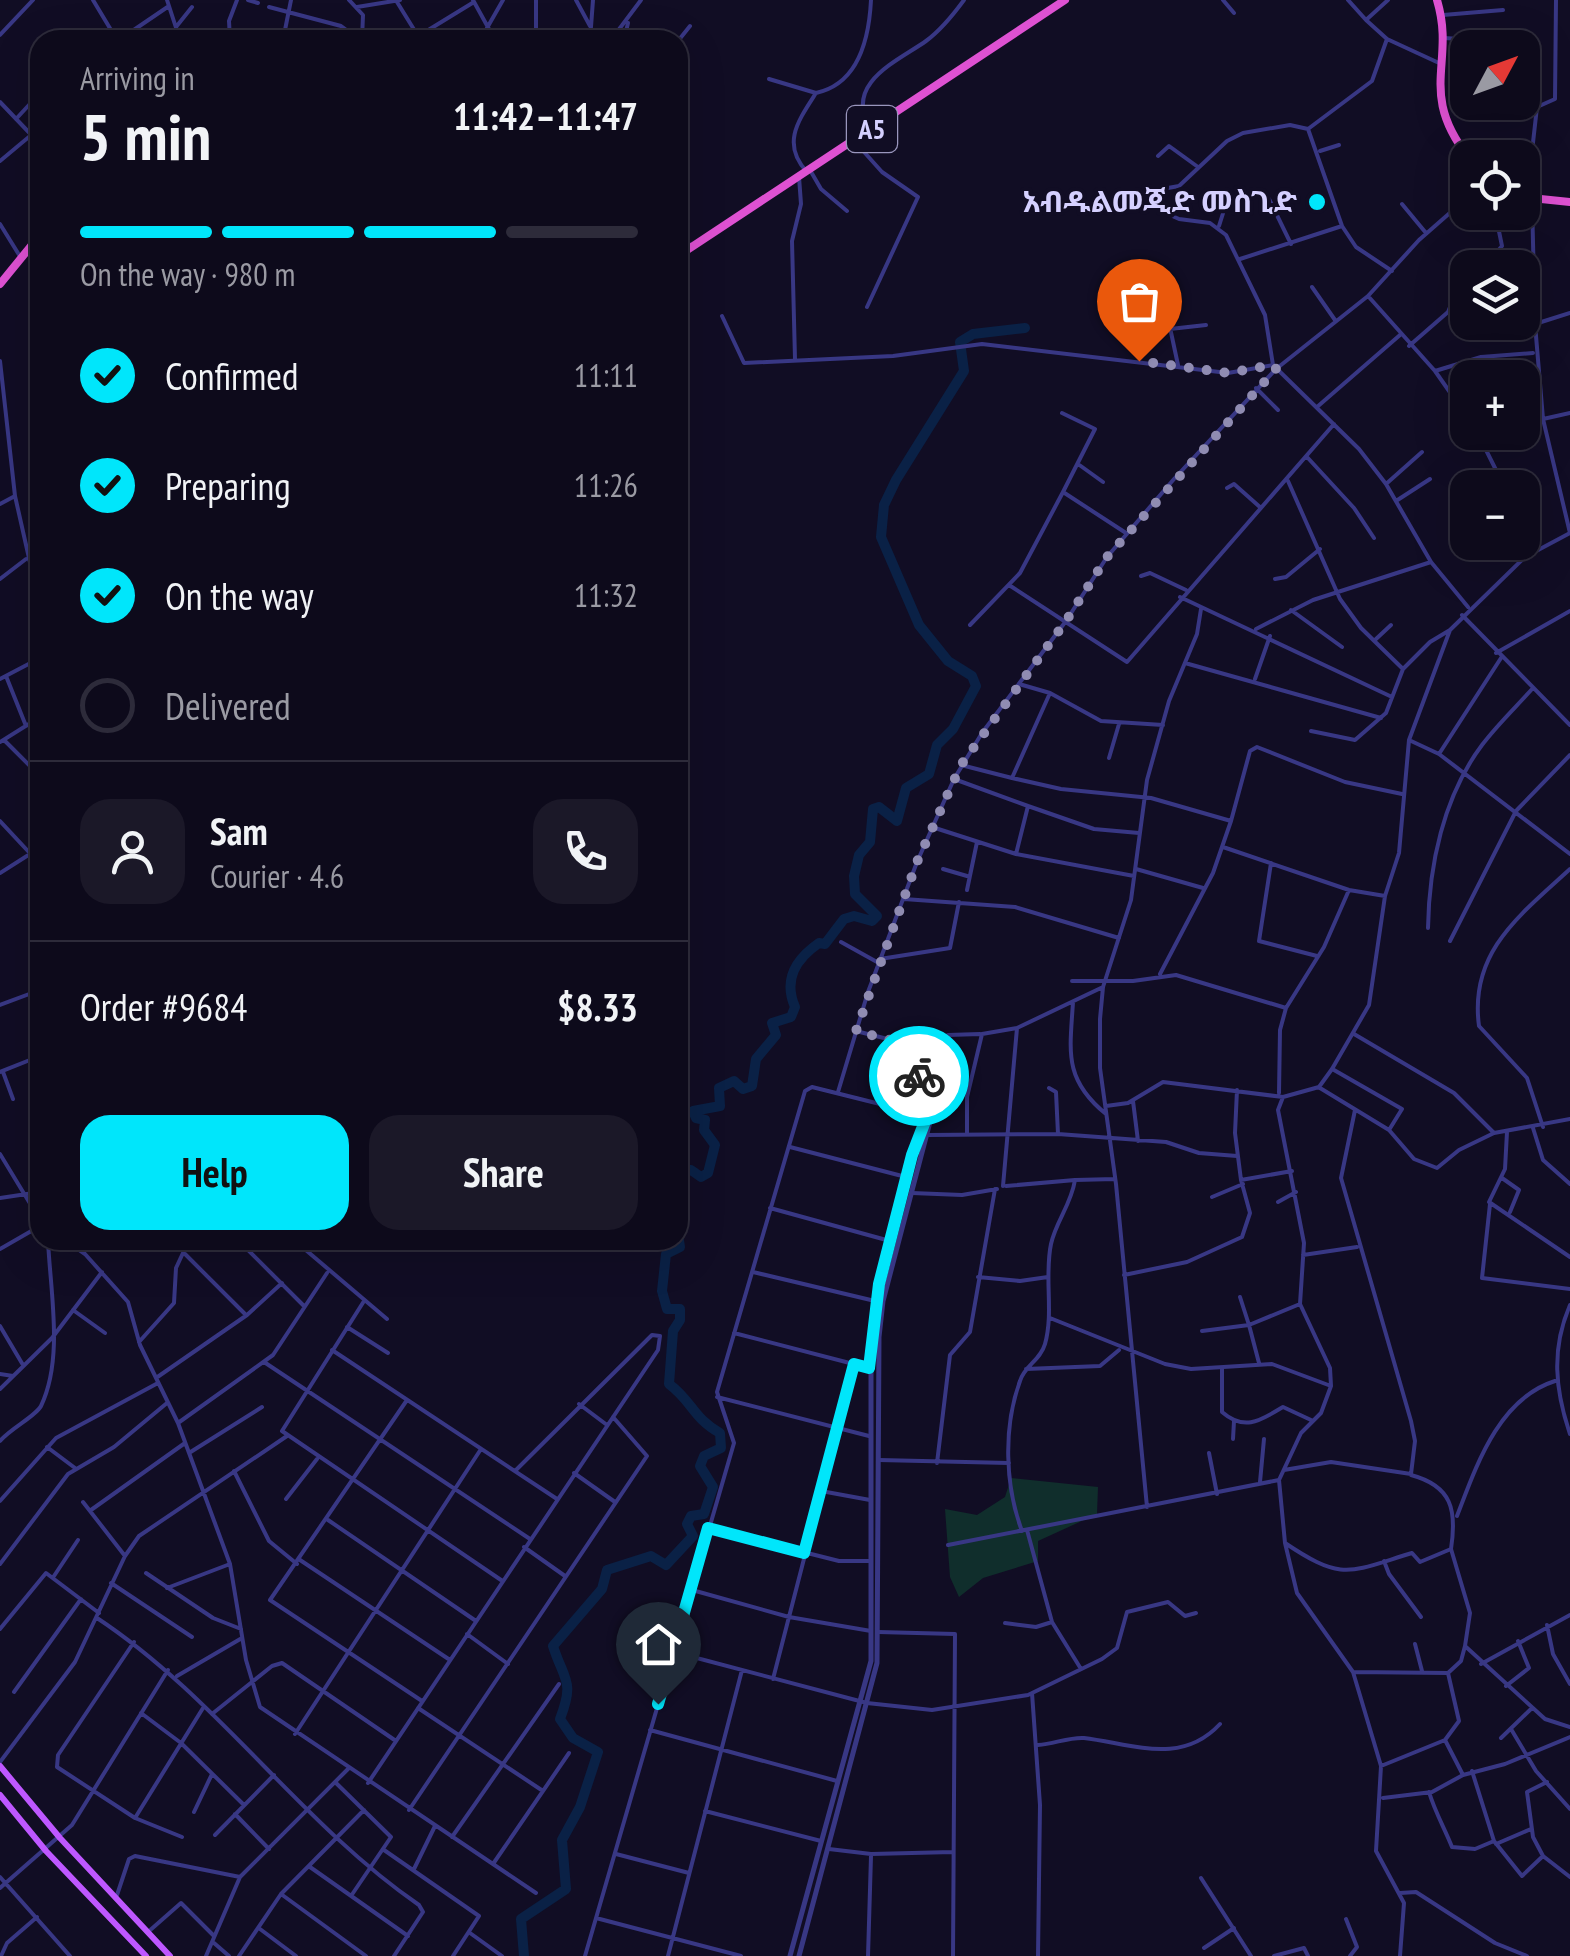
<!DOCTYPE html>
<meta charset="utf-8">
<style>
body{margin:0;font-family:"PT Sans Narrow","Noto Sans Ethiopic",sans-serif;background:#1b1828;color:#f1f3f6;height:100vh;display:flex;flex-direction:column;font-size:38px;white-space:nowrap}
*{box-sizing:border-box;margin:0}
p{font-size:32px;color:#9a9aa3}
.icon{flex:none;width:55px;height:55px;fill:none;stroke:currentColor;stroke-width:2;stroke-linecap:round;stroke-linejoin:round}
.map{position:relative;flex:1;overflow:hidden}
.sheet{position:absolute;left:30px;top:30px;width:658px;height:1220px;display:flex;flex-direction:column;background:#0d0a1b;border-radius:30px;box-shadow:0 10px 40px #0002,0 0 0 2px #2d2b3a}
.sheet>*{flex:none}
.needle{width:65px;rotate:49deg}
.fabs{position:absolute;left:1450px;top:30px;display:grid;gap:20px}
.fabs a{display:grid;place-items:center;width:90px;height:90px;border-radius:20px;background:#0d0a1b;box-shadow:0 10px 40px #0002,0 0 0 2px #2d2b3a;font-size:50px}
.pin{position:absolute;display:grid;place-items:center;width:85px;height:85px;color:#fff;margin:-102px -42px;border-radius:50% 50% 50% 0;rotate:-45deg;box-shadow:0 0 10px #0007}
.pin .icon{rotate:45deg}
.courier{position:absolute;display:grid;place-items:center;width:100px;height:100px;margin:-50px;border:8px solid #00e6fb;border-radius:50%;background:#fff;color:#222;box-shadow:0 2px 12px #0007}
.head em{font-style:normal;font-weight:800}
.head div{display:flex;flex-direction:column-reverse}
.head{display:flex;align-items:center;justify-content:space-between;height:170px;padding:0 50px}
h1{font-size:65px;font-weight:800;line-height:75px}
.bar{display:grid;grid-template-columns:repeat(4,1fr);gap:15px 10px;align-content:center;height:120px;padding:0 50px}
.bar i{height:12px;border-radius:8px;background:#2d2b3a}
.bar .active{background:#00e6fb}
.bar p{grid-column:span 4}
.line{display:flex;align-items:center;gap:25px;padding:0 50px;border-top:2px solid #2d2b3a}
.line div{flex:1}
.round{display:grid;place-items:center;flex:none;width:105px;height:105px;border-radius:30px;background:#1b1828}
ol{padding:0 50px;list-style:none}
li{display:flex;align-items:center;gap:30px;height:110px}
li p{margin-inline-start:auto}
li .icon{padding:10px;border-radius:50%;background:#00e6fb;color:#111;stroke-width:4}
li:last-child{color:#9a9aa3}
li i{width:55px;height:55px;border:5px solid #2d2b3a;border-radius:50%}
.cta{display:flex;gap:20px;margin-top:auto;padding:20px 50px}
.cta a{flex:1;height:115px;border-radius:30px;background:#00e6fb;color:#111;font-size:40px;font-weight:800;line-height:115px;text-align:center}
.cta a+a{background:#1b1828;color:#f1f3f6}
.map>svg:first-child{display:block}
.green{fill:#102e2c}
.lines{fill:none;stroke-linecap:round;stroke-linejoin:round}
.river{stroke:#0a2146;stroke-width:10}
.minor{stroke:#383784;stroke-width:4}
.tertiary{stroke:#383784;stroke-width:5}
.primary{stroke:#be57ff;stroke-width:6}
.trunk{stroke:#de51d2;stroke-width:8}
.done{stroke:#908cb2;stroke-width:10;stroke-dasharray:0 18}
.route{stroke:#00e6fb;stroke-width:12}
.poi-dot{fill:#00e6fb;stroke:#110d24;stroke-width:4}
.labels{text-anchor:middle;stroke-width:8;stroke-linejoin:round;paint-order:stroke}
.shield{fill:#110d24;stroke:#9a96bd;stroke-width:2.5}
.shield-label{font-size:28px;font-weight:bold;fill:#d5d0ff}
.poi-label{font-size:30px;font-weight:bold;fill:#d5d0ff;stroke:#110d24;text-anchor:end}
</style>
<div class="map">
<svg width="1570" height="1956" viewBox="0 0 1570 1956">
<rect width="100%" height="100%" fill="#110d24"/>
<!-- green -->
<path class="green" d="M 1011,1478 L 1098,1487 L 1097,1514 L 1038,1541 L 1038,1561 L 983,1578 L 959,1597 L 950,1577 L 945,1509 L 977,1515 L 1005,1497 Z"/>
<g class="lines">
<!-- river -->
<path class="river" d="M 678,1172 L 691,1170 L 701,1177 L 708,1173 L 715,1145 L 704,1130 L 705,1120 L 696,1118 L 693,1111 L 720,1106 L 719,1088 L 734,1081 L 743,1089 L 752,1086 L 756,1059 L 776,1035 L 772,1023 L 791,1017 L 795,1007 C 783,979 796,959 819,943 L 825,944 L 844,919 L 854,916 L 872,921 L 877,916 L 855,894 L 854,876 L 859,855 L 870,842 L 873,809 L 879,807 L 897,821 L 906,788 L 929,774 L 937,745 L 953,729 L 976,686 L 972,676 L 948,661 L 919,625 L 881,537 L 884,505 L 896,480 L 964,371 L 960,342 L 973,334 L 1025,328
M 524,1956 L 521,1919 L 566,1889 L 562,1840 L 580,1807 L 598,1752 L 573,1738 L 560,1719 C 575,1680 564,1681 553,1646 L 602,1589 L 607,1570 L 651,1556 L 666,1565 L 693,1536 L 687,1524 L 691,1516 L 704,1514 L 713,1487 L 700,1466 L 704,1456 L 721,1448 L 720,1433 C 692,1417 693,1402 669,1384 L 673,1331 L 680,1320 L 680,1309 L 667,1309 L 662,1291 L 666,1254 L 680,1247 L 678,1234"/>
<!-- minor -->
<path class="minor" d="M 93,0 L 117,40
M 167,0 L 180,40
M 248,0 L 258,3
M 349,0 L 363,15 L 362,40
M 473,0 L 495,40
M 576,0 L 590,26
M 1223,0 L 1234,13
M 1348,0 L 1366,20
M 1388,0 L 1366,20 L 1387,39 L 1439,63
M 397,2 L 418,36
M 269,7 L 341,26 L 360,40
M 357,7 L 400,0
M 1443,15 L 1503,10
M 176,27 L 192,7
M 487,28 L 503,0
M 490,31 L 555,40
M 0,35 L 33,0
M 536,35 L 536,0
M 1444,38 L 1524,43
M 119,40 L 169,6
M 230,40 L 229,21 L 237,0
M 283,40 L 291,0
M 412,40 L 474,2
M 590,40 L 593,0
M 611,40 L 641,0
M 624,40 L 628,23
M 678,41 L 690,26
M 1528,74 L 1529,97
M 769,79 L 816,93
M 1522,93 L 1537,109
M 0,102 L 40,144
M 16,119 L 40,93
M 870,128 C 843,83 898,61 926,41 C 941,30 953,15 964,0
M 1308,129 L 1372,81 L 1387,39
M 856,143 L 882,172 L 918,197 L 867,307
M 1320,151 L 1339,145
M 1158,156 L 1169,146 L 1198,167
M 0,161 L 30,136
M 810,170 L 821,189 L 847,211
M 807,172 C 781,144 798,121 816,93 C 858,84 869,40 871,0
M 1527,196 L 1537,107 L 1555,99 L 1556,0
M 1269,199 L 1291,244
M 1532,201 L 1535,324 L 1570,313
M 1402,204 L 1426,233
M 0,224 L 21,258
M 1219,226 L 1225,207
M 1342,226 L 1356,247 L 1392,271
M 678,232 L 691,246
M 1240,259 L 1342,226 L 1308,129 L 1290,125 L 1243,133 L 1227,141 L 1179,186 L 1151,191 L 1148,205 L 1179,219 L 1210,223 L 1226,235 L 1265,315 L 1273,365 L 1359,449 L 1386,484 L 1431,562 L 1468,607
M 1157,267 L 1178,365
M 1483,268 L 1502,246 L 1495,212
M 678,275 L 678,304
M 1312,287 L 1335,320
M 1368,296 L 1435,371 L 1468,418
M 722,316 L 744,363 L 893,356 L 982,344 L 1228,373 L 1273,365
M 1535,324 L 1543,419 L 1570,533
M 1170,329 L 1206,325
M 1409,346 L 1448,312 L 1455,295 L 1468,282
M 795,359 L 792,241 L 801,204 L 799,177
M 0,361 L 15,496 L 40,607
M 1435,371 L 1481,357 L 1533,353
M 1256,388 L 1278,410
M 1317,407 L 1400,335
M 1062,413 L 1095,429 L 1063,492 L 1126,533
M 1543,419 L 1570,413
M 1477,432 L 1505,488
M 1307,457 L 1354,508 L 1374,538
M 1078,464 L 1103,482
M 1288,481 L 1340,599 L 1361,628 L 1403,669
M 1386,484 L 1422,452
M 1227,488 L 1234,484 L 1261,508
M 1396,501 L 1430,479
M 0,504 L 15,496
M 1520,542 L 1525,557
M 1141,576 L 1150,573 L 1186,590
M 0,579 L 26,559
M 1275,579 L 1286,577 L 1320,549
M 1009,585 L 1127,662 L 1334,424
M 1180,597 L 1392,697
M 1291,610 L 1342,647
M 1462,615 L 1570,725
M 970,625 L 1020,573 L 1063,492
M 1256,629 L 1313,600 L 1431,562
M 1376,639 L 1391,625
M 1496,653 L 1570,611
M 1185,663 L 1381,718
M 6,676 L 26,726
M 0,679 L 40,658
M 1255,679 L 1270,636
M 1019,684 L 1050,693 L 1101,721 L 1163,725
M 1311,731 L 1355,740 L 1386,713 L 1403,669 L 1430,642 L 1450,630 L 1525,557 L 1570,533
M 4,740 L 40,776
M 1409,740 L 1439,754 L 1570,854
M 0,742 L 40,717
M 1439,754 L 1501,658
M 1109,758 L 1119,724
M 961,765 L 1012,778 L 1050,693
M 1012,778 L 1061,789 L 1151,798 L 1231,821 L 1250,751 L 1257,747 L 1345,782 L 1402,794
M 954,779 L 1028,806 L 1016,854
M 1028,806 L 1094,829 L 1139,833
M 0,821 L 40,864
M 932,827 L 1016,854 L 1134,876
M 1223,847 L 1349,890 L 1385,896
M 1271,863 L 1259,941 L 1317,956
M 943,869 L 967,876
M 1136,869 L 1203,888
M 0,873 L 30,854
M 967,890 L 977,842
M 904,899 L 1015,907 L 1119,938
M 1428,928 C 1429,866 1443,797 1482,745 C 1497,725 1516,707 1533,688
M 1450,941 L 1516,811 L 1570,755
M 841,942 L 877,962
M 880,959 L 950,948 L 959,902
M 1160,974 L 1213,873 L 1231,821
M 1072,981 L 1133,981 L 1176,975 L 1286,1008
M 1073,1002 C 1070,1051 1063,1079 1106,1114
M 0,1005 L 40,990
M 856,1031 L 923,1048 L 948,1035 L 980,1034
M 1354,1034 L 1454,1093 L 1494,1133
M 909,1045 C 920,1065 923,1088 929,1111
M 1334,1070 L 1402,1109 L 1389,1130
M 0,1072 L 40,1056
M 3,1072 L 13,1099
M 1049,1088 L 1056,1092 L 1058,1134
M 1320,1088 L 1389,1130 L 1414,1159 L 1437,1168 L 1459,1150 L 1494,1133 L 1570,1119
M 1237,1090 L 1235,1133 L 1241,1180 L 1292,1171
M 838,1092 L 868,992 L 917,862 L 954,779 L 982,733 L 1066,621 L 1107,557 L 1174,479 L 1276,369 L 1368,296 L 1419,240 L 1468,197
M 1279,1093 L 1280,1030 L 1286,1008 L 1324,947 L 1349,890
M 1133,1101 L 1138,1141
M 1106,1106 L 1128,1103 L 1163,1082 L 1283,1097 L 1319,1087 L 1332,1069 L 1369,1005 L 1385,896 L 1399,853 L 1409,740 L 1450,630
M 1543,1127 L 1527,1078 L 1479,1026 C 1469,952 1520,915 1570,869
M 1533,1128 L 1543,1160 L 1570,1184
M 1507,1132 L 1505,1169 L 1489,1202 L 1570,1257
M 927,1135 L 1058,1134 L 1166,1142 L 1199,1153 L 1237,1156
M 967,1135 L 967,1097 L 982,1034 L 1017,1028
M 790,1147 L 906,1177
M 0,1154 L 40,1220
M 1502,1178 L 1519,1190 L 1510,1212
M 1003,1186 L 1017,1028 L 1103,987
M 1006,1186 L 1075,1180
M 912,1193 L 962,1195 L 997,1189
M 1212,1197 L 1243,1184
M 0,1198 L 40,1192
M 1278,1202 L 1296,1192
M 1490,1204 L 1482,1278 L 1570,1289
M 770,1208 L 890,1241
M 65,1240 L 85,1254 L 128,1302 L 140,1345 L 178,1423 L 230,1564 L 246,1660 L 260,1707 L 536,1893
M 238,1240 L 304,1306
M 294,1240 L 387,1319
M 0,1249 L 40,1226
M 185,1254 L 245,1314
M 1303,1255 L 1357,1247
M 753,1272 L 875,1301
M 1124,1275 L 1187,1262 L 1242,1237 L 1250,1213 L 1241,1180
M 978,1277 L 1020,1281 L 1048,1277
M 364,1301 L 282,1431 L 501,1580
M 1570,1305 C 1551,1349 1555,1390 1570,1434
M 73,1310 L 105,1333
M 1050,1318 L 1165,1364 L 1191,1369 L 1272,1364 L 1331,1386
M 0,1326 L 23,1365
M 347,1327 L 388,1353
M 1202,1331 L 1249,1325 L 1240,1297
M 734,1333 L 869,1368
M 139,1342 L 174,1303 L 176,1268 L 189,1240
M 332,1350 L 557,1499
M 264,1362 L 530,1539
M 1259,1363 L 1249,1325 L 1300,1304
M 1222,1368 L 1222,1412 C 1245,1432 1261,1420 1283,1407 L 1311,1420
M 1026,1369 L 1100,1366 L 1119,1350
M 0,1374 L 13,1376
M 156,1378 L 247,1315 L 282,1283
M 0,1389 L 52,1338 L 102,1272
M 717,1397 L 869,1436
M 407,1400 L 270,1600 L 422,1701
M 579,1404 L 607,1425
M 178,1423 L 273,1355 L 327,1273
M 1233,1439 L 1234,1421
M 0,1441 C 11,1428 36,1416 41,1406 C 64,1358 50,1290 48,1240
M 47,1447 L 75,1468
M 189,1453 L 262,1407
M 1209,1453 L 1217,1494
M 879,1460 L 1009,1463
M 937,1463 L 950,1355 L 970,1332 L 995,1189
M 1284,1470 L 1331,1462 L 1411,1474 L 1415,1441 L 1411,1421 L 1341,1178 L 1355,1110
M 234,1471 L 269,1541 L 297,1564
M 574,1473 L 615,1502
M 1279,1480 L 1285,1543 C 1343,1582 1349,1572 1412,1553 L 1420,1562 L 1451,1549 C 1457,1510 1452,1486 1411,1475
M 1260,1482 L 1264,1439
M 821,1491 L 870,1500
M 286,1499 L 317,1459
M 0,1501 L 56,1438 L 158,1383
M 83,1502 L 125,1556
M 1147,1507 L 1116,1184 L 1100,1068 L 1100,1019 L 1103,987 L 1131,900 L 1147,780 L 1169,701 L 1197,634 L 1201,609
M 91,1510 L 185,1443
M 1457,1516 C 1476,1467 1498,1399 1555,1381
M 328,1520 L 476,1621
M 708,1528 L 839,1561 L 869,1561
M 1027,1530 L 1052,1622 L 1081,1669
M 1022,1531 C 1005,1486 1003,1427 1020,1381 C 1025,1365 1040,1361 1045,1344 C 1054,1312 1044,1277 1051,1244 C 1056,1221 1071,1205 1075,1180 L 1115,1179
M 1285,1543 L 1297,1593 L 1353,1672 L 1381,1766 L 1376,1851 L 1404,1903 L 1400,1956
M 948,1545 L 1279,1480 L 1301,1433 L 1321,1413 L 1331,1386 L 1330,1368 L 1300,1304 L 1304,1243 L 1278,1110 L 1283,1097
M 524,1547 L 565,1576
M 1451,1549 L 1470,1613 L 1465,1646 L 1545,1719 L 1570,1727
M 300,1560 L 450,1660
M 1384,1561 L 1389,1574 L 1421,1617
M 0,1564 L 68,1474 L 114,1447 L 167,1403
M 146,1573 L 213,1618 L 241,1629
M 54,1576 L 78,1540
M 111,1583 L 192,1637
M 167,1588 L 230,1564
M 692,1590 L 789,1617 L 871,1631
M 97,1618 C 218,1698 300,1823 419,1905 L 423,1912 L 394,1956
M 1005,1623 L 1036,1627 L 1052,1622
M 1547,1625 L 1553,1654 L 1570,1684
M 0,1629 L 46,1573 L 99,1613
M 878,1632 L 955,1634 L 953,1956
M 467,1634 L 508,1664
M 134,1642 L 58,1755 L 57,1767 L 135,1818 L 182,1837
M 1415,1644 L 1422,1671
M 674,1652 L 867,1703 L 932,1710 L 1028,1695 L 1102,1659 L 1117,1648 L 1127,1612 L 1168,1602 L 1185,1616 L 1196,1613
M 1481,1664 L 1570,1615
M 1353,1672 L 1448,1673 L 1461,1661 L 1465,1646
M 1448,1673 L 1459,1721 L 1445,1740 L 1463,1775 L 1505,1764 L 1570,1737
M 177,1676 L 242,1638
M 773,1679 L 854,1365
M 1506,1686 L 1529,1668 L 1518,1641
M 14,1692 L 81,1599
M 1032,1693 L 1040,1805 L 1038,1956
M 418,1708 L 543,1791
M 141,1713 L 181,1743 L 244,1805
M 212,1714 L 272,1666 L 282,1663 L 396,1741
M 1511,1729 L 1536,1771 L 1570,1809
M 650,1730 L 837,1781
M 295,1734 L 481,1449
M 1501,1738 L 1532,1708
M 1038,1745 C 1054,1744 1069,1737 1084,1738 C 1133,1744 1181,1766 1220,1724
M 0,1762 L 75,1662 L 125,1556 L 139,1536 L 287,1436
M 1381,1766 L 1445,1740
M 1472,1771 L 1494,1841 L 1522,1876 L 1543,1856 L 1533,1837 L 1527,1792 L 1547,1782
M 335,1782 L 391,1837 L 351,1896
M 368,1783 L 658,1350 L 660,1336 L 652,1335 L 515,1471
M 1429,1792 C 1435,1812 1444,1827 1452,1847 L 1475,1849 L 1494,1841
M 1383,1798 L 1432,1792 L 1463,1775
M 409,1810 L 647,1456 L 613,1417
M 705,1811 L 821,1841
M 194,1812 L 212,1774
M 235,1814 L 269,1849
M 135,1818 L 203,1708
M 215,1835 L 274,1775
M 452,1837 L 559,1684
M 1496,1844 L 1531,1829
M 829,1849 L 871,1854 L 953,1852
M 384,1850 L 479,1916 L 453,1956
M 616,1854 L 689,1873
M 1543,1856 L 1570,1877
M 493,1864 L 569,1753
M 310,1867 L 408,1936
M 414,1869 L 435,1826
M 0,1877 L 70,1956
M 1201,1878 L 1251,1956
M 0,1888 L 72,1825 L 168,1670
M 1400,1893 L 1416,1892 L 1495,1943 L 1527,1956
M 281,1894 L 366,1956
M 116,1898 L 129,1859 L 135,1856 L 240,1877
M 596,1918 L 741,1956
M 1346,1919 L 1357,1947 L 1350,1956
M 260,1929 L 296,1956
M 148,1932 L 181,1903 L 213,1935
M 470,1933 L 502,1956
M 214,1943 L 229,1956
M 1204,1948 L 1234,1928
M 1,1956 L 7,1943 L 37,1917
M 206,1956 L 240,1877 L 348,1769
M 239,1956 L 281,1894 L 364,1810
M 585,1956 L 734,1443 L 717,1392 L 805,1091 L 812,1087 L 924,1115 L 929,1111 L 931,1117
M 668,1956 L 742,1670
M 868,1956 L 871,1856
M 1274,1956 L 1304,1948 L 1308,1956"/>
<!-- tertiary -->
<path class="tertiary" d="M 790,1956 L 871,1661 L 871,1336 L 879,1283 L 924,1115
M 799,1956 L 877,1663 L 879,1337 L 883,1301 L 931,1118"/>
<!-- primary -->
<path class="primary" d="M 0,1766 L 60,1838 L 170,1956
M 0,1795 L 46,1851 L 146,1956"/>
<!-- trunk -->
<path class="trunk" d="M 1437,0 C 1456,63 1417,92 1469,158
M 1522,197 L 1570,202
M 678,256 L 1065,0
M 0,284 L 40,235"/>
</g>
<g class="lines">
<!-- done -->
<path class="done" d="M 919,1076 L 919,1062 L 909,1045 L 856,1031 L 917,862 L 961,765 L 1066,621 L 1107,557 L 1276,369 L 1273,365 L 1228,373 L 1139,361"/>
<!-- route -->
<path class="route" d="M 658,1704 L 708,1528 L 804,1553 L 854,1364 L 869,1368 L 879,1284 L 912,1155 L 929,1111 L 919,1076"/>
</g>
<!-- markers -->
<circle class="poi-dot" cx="1317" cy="202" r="10"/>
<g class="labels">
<!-- shield labels -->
<rect class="shield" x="847" y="106" width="50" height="46" rx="8"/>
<g class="shield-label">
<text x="872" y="139">A5</text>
</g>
<!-- poi labels -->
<g class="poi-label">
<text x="1297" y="212">አብዱልመጂድ መስጊድ</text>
</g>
</g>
</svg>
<div class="fabs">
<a><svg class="needle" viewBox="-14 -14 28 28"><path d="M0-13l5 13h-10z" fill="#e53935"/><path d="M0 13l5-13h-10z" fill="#9a9aa3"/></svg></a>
<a><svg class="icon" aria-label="locate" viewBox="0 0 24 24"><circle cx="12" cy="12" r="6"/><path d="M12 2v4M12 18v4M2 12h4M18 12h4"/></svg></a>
<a><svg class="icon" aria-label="layers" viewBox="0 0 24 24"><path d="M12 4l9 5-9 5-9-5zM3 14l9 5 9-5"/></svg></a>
<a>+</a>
<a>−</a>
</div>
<div class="pin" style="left:1139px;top:361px;background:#ea580c"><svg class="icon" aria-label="bag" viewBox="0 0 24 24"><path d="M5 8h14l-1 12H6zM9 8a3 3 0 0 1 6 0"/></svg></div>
<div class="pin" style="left:658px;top:1704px;background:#1f2937"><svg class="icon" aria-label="home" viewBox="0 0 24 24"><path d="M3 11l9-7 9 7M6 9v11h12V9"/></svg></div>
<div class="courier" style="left:919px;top:1076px"><svg class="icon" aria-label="bike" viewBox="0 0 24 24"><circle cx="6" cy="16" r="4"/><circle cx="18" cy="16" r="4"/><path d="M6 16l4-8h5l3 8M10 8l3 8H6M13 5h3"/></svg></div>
<section class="sheet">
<div class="head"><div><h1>5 min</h1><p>Arriving in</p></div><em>11:42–11:47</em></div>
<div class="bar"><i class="active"></i><i class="active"></i><i class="active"></i><i></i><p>On the way · 980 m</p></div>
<ol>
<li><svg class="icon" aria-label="check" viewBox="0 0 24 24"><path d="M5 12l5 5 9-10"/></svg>Confirmed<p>11:11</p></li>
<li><svg class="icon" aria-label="check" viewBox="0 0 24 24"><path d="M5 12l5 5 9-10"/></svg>Preparing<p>11:26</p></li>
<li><svg class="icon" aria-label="check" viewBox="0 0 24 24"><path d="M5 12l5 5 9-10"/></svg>On the way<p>11:32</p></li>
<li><i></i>Delivered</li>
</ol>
<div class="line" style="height:180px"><a class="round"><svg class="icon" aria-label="person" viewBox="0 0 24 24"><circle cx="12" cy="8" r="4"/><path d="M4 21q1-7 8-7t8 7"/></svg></a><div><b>Sam</b><p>Courier · 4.6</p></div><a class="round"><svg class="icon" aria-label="phone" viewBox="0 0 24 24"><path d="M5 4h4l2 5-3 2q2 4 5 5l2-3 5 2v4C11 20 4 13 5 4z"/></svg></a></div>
<div class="line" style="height:130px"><div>Order #9684</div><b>$8.33</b></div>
<div class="cta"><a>Help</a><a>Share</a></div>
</section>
</div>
